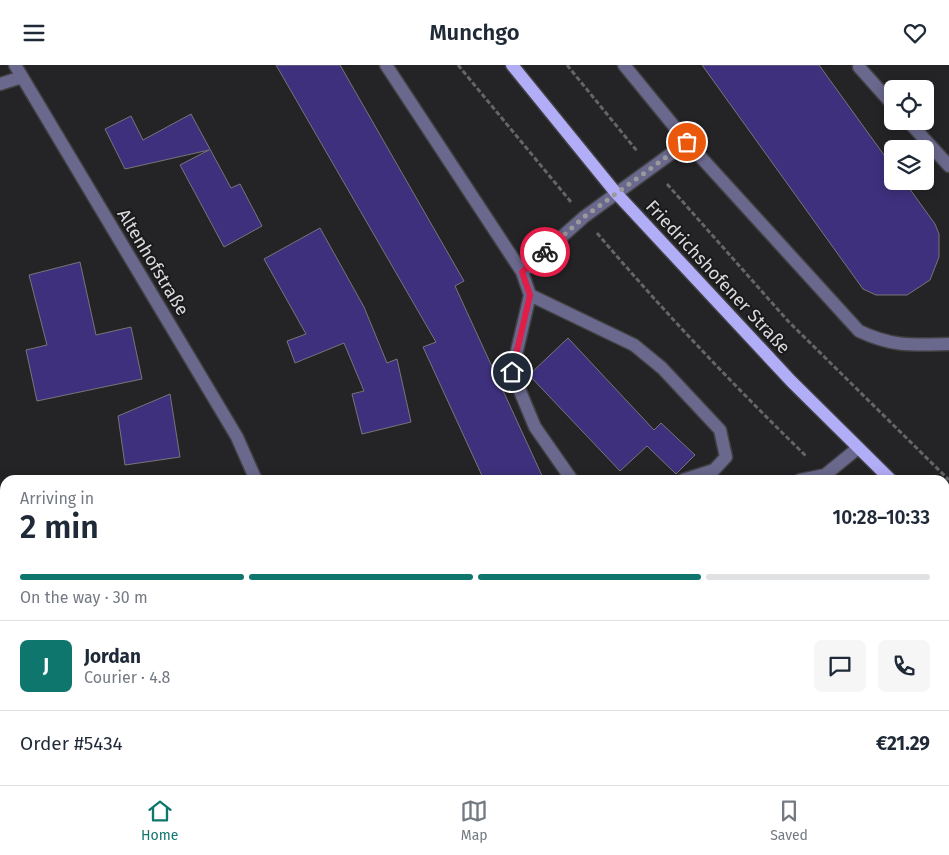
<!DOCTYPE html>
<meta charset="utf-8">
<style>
body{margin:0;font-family:"Fira Sans",sans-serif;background:#f6f6f7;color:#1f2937;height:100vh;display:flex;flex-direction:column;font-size:19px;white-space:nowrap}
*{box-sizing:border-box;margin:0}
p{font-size:16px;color:#747a83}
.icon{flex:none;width:28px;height:28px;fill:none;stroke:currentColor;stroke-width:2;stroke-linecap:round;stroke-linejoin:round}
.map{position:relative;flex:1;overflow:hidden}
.sheet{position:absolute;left:0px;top:410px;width:950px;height:310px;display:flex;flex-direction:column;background:#fff;border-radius:15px 15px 0 0;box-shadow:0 2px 12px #0003}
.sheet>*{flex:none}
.controls{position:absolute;left:884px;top:15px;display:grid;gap:10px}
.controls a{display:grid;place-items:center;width:50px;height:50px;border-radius:8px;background:#fff;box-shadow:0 2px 12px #0003;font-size:25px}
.pin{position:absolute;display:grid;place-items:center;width:42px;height:42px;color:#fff;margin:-21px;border:2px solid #fff;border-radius:50%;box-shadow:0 1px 5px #0007}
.courier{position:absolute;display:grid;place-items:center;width:50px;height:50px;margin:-25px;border:4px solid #e11d48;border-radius:50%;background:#fff;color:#222;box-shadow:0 1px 6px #0007}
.overview em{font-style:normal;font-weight:600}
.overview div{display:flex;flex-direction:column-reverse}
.overview{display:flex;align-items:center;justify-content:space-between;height:85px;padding:0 20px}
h1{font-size:32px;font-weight:600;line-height:38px}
.bar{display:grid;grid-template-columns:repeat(4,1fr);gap:8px 5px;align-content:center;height:60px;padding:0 20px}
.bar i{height:6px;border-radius:4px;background:#e0e1e3}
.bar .current{background:#0f766e}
.bar p{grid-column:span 4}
.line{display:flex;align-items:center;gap:12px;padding:0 20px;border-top:1px solid #e0e1e3}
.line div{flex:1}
.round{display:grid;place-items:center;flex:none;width:52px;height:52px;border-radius:8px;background:#f6f6f7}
header{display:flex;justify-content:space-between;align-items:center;height:65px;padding:0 20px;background:#fff;font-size:22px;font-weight:600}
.tabs{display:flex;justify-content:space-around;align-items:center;height:70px;border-top:1px solid #e0e1e3;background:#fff;font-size:14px;color:#747a83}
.tabs a{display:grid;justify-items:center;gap:2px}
.tabs .current{color:#0f766e}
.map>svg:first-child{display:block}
.building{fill:#3e307c;stroke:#767679}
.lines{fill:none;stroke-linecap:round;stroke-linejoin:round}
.minor-casing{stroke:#414143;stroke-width:15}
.major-casing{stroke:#414143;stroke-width:15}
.path{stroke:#656566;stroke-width:3;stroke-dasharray:5 2.5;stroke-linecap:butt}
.minor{stroke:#6a688c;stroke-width:12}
.major{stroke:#b2adf7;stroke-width:12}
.done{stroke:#9a9a9c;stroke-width:5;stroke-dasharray:0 9}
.route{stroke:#e11d48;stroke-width:6}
.labels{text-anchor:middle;stroke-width:4;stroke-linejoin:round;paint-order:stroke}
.street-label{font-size:18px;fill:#dadadb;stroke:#1a1a1d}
</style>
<header><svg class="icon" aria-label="menu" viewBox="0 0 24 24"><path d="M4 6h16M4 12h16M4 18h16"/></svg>Munchgo<svg class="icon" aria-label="heart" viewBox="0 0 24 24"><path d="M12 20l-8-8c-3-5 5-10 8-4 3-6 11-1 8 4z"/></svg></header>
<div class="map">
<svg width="949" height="720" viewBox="0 0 949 720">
<rect width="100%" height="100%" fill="#242426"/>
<!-- building -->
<path class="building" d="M 276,0 L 340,0 L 464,216 L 455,221 L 544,415 L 484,415 L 423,282 L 436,277 Z
M 702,0 L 819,0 L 892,101 L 892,116 L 904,116 L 935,159 L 939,169 L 939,192 L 930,215 L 907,230 L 876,230 L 863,224 Z
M 191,49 L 231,123 L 240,119 L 262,161 L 224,182 L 180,100 L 209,85 L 125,104 L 105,64 L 131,51 L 143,75 Z
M 320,163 L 364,242 L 387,298 L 397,294 L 411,357 L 362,369 L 352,329 L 364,326 L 344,278 L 295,298 L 287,276 L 306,269 L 264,194 Z
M 80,197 L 96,270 L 131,262 L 142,314 L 37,336 L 26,285 L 47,280 L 29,210 Z
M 568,273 L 654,365 L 661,358 L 695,390 L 676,409 L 647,381 L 620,406 L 529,310 Z
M 170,329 L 180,392 L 125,400 L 118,351 Z"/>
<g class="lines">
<!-- minor casing -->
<g class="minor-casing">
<path id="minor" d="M 15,0 L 237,372 L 256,415
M 386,0 L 522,207
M 624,0 L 687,77
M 859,2 L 892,39
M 0,19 L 22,12
M 908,56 L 949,101
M 530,230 L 634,280 L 662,303 L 720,365 L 726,392 L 714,405 L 683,415
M 572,415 L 535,362 L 512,307 L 530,230 L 522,207 L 584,152 L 687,77 L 859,266 C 893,282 912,280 949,279
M 800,415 L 825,410 L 858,383
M 0,706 L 5,707
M 88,715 L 140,720
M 330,715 L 331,720"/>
</g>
<!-- major casing -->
<g class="major-casing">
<path id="major" d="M 512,0 L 616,128 L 791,316 L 891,415
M 945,468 L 949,472"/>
</g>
<!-- path -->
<path class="path" d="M 458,0 L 571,137
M 567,0 L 637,86
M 667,119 L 788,256 L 949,415
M 597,168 C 663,246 734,321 807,392
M 945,524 L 949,527"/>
<!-- minor -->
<use href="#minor" class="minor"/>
<!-- major -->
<use href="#major" class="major"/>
</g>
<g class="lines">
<!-- done -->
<path class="done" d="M 545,187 L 584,152 L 687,77"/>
<!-- route -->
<path class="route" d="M 512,307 L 530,230 L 522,207 L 545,187"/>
</g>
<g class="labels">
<!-- street labels -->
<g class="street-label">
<text transform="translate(153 197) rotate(59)" y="6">Altenhofstraße</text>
<text transform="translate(718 212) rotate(47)" y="6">Friedrichshofener Straße</text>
</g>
</g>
</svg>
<div class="controls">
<a><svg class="icon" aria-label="locate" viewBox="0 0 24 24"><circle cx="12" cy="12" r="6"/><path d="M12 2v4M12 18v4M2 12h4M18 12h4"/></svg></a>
<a><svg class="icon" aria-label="layers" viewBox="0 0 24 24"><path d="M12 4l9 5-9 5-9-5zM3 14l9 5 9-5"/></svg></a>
</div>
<div class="pin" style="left:687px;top:77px;background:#ea580c"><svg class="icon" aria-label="bag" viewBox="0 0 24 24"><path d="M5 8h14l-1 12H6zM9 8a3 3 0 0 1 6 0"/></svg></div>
<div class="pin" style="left:512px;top:307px;background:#1f2937"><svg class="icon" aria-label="home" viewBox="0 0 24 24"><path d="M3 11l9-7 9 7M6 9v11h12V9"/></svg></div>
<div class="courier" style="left:545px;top:187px"><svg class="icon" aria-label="bike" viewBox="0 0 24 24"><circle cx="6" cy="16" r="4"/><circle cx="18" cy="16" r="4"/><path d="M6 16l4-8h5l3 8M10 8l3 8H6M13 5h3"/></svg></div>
<section class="sheet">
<div class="overview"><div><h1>2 min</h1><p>Arriving in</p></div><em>10:28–10:33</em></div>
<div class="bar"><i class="current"></i><i class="current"></i><i class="current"></i><i></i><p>On the way · 30 m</p></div>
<div class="line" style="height:90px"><b class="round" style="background:#0f766e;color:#fff">J</b><div><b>Jordan</b><p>Courier · 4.8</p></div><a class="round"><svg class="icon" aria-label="chat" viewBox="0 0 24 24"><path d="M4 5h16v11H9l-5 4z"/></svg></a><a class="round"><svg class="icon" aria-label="phone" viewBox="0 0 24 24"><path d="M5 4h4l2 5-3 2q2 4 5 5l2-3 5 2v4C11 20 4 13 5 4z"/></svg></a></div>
<div class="line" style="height:65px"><div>Order #5434</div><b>€21.29</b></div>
</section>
</div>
<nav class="tabs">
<a class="current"><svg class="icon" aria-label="home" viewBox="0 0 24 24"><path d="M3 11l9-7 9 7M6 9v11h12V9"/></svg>Home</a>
<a><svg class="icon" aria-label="map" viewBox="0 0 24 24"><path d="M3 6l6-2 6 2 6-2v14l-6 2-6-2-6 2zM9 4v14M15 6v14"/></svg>Map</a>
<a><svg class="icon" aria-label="saved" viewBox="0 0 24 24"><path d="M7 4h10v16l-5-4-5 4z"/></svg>Saved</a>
</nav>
